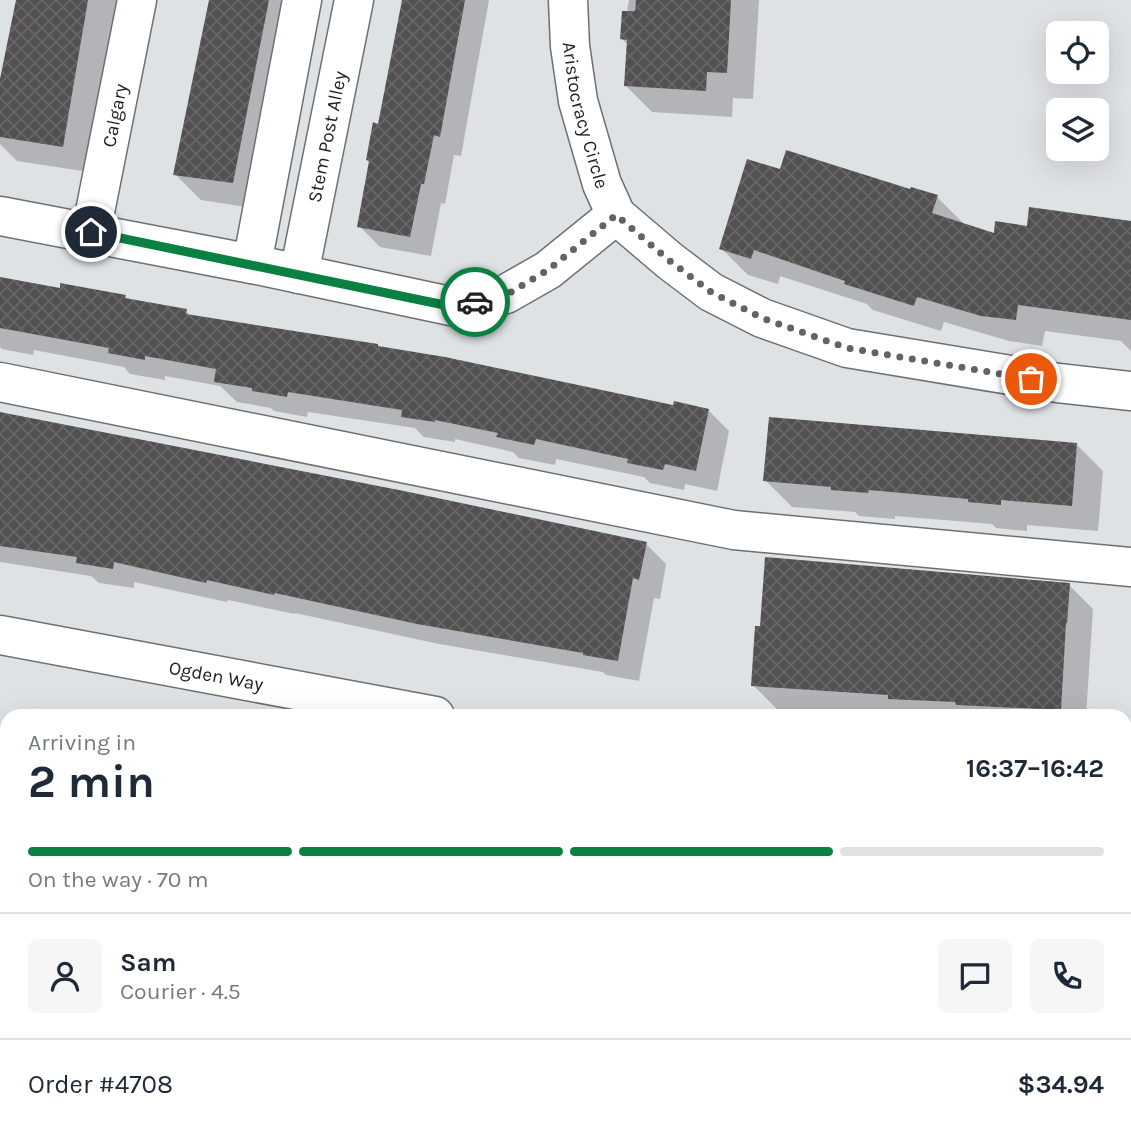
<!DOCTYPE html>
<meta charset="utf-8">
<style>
body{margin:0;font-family:Karla,sans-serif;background:#f6f6f7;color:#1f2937;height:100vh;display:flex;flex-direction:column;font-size:26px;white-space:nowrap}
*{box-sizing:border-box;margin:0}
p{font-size:23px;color:#747a83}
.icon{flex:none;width:38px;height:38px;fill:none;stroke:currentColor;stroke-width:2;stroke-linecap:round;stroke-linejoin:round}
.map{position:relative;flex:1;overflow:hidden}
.side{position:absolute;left:0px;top:709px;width:1132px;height:436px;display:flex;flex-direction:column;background:#fff;border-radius:21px 21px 0 0;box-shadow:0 7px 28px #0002}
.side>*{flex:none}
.controls{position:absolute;left:1046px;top:21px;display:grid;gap:14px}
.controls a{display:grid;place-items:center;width:63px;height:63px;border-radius:10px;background:#fff;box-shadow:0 7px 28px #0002;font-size:35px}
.pin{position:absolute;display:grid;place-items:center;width:60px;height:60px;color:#fff;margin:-30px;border:4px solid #fff;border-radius:50%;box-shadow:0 2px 7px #0007}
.courier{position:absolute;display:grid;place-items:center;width:70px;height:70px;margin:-35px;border:5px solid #0b8043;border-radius:50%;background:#fff;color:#222;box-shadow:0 2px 9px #0007}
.summary em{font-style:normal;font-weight:700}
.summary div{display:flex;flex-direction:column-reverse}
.summary{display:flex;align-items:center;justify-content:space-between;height:119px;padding:0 28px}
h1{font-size:46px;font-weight:700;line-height:52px}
.bar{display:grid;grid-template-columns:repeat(4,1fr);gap:10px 7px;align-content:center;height:84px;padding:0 28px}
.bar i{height:9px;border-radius:5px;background:#e0e1e3}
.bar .current{background:#0b8043}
.bar p{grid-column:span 4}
.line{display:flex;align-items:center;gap:18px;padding:0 28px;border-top:2px solid #e0e1e3}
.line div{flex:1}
.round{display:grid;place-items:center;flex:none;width:74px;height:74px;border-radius:10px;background:#f6f6f7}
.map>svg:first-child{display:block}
.shadow{fill:#0003}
.building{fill:url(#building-cross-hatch)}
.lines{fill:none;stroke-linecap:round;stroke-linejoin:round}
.minor-casing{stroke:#6d7072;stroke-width:41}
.minor{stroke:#fff;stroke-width:38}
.done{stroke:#626365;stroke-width:7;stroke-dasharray:0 12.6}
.route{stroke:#0b8043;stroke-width:9}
.labels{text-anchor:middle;stroke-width:7;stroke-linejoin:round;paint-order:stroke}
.street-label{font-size:19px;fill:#1e1f20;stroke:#eceff2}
</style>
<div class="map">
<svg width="1131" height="1144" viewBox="0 0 1131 1144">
<defs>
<pattern id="building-cross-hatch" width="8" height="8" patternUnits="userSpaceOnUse" patternTransform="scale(1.75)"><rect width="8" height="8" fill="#535052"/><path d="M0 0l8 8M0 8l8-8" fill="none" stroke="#686667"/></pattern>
</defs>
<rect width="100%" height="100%" fill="#dfe2e5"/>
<!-- shadow -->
<path class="shadow" d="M 17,0 L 118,0 L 89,172 L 17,161 L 0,144 L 0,88 Z
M 211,0 L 300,0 L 259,209 L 201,200 L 175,174 Z
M 404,0 L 489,0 L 461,156 L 454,155 L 445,204 L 441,203 L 431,256 L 380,247 L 359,226 L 371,163 L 368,160 L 379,126 Z
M 629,0 L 759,0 L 753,99 L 733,98 L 732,117 L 652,112 L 626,86 L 628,45 L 622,39 Z
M 781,172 L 937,197 L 963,223 L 963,225 L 995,236 L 1028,228 L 1131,224 L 1131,351 L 1121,341 L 1045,331 L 1042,346 L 1009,341 L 944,322 L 941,331 L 873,310 L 867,304 L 780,276 L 778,284 L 748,275 L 721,248 Z
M 0,277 L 61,290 L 125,297 L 129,301 L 186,311 L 192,317 L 380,349 L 675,407 L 708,410 L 729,431 L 717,491 L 685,484 L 684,490 L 650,483 L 644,477 L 556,459 L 555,465 L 519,458 L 513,452 L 455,439 L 455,442 L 424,437 L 415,428 L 308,412 L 307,417 L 274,411 L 271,408 L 237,402 L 220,386 L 165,376 L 165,380 L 130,374 L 124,367 L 34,350 L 33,355 L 2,349 L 0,347 Z
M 0,413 L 646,544 L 666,564 L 660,599 L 654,598 L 639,681 L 606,675 L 603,672 L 439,644 L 295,613 L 295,614 L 228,600 L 227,602 L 134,582 L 134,588 L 99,583 L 91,576 L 0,562 Z
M 1076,444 L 1103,471 L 1098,531 L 1027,525 L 1027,531 L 996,528 L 992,524 L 895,516 L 895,519 L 859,516 L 855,512 L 792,507 L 765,480 Z
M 1069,585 L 1093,609 L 1086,716 L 873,716 L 777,709 L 753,685 Z
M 0,733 L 7,734 L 7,851 L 0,850 Z
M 1125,886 L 1131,886 L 1131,997 L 1125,997 Z
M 0,997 L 7,998 L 7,1082 L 0,1081 Z
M 1125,1099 L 1131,1099 L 1131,1144 L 940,1144 L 940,1138 L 1125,1138 Z
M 316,1138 L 373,1138 L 372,1144 L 323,1144 Z
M 504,1138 L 581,1138 L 581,1144 L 503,1144 Z
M 766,1138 L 896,1138 L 897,1144 L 767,1144 Z"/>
<!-- building -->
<path class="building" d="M 16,0 L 88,0 L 63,147 L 0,137 L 0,79 Z
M 209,0 L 269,0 L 233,183 L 173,175 Z
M 402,0 L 465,0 L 440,137 L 434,135 L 424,184 L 421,184 L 410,237 L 357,227 L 369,161 L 366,160 L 373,122 L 378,124 Z
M 636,0 L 731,0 L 727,73 L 707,72 L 706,91 L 624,86 L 627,40 L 620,39 L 622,11 L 635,11 Z
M 786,150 L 910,189 L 911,187 L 938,195 L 932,213 L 994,233 L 995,221 L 1027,226 L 1029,207 L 1131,221 L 1131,320 L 1018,305 L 1016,320 L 981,316 L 917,297 L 914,306 L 844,284 L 845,281 L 754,250 L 751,259 L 719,249 L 747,159 L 780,169 Z
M 0,277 L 60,288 L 60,283 L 126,295 L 125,298 L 187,309 L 186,314 L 378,344 L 378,346 L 445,357 L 673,405 L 674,401 L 709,409 L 696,471 L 665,464 L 663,470 L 627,463 L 628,459 L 536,439 L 534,445 L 496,437 L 498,433 L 435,420 L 435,422 L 401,417 L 402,410 L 288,392 L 287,397 L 252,391 L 252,388 L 214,382 L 216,369 L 145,356 L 145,360 L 108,353 L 109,348 L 0,328 Z
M 0,412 L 404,491 L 647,542 L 639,580 L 633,578 L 618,661 L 583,655 L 583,653 L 417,624 L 275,593 L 274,595 L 207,580 L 206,583 L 114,562 L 113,569 L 76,563 L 77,557 L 0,546 Z
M 769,417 L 1077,443 L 1072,506 L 1001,500 L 1001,505 L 968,502 L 968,499 L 869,490 L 868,493 L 831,490 L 831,487 L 763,481 Z
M 765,557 L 1070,583 L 1067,623 L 1066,623 L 1061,710 L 956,705 L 955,702 L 888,699 L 888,695 L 751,686 L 755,626 L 760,626 Z"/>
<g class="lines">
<!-- minor casing -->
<g class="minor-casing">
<g id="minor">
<path id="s1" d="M 568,0 L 570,46 L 578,101 L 602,184 L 616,215 L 670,261 L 711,292 L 762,318 L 847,348 L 1058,383 L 1131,391"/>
<path d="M 0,216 L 252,264 L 455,307 L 506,294 L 548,270 L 616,215"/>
<path id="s2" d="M 91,232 L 137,0"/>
<path d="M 252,264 L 302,0"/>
<path id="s3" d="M 299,274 L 354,0"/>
<path d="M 0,382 L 734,530 L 1131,567"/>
<path id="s4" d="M 0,635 L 435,716"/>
<path d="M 1125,797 L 1131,797"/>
<path d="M 18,1138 L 43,1144"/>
<path d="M 689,1138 L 691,1144"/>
</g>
</g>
<!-- minor -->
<use href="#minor" class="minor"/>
</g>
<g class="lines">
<!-- done -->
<path class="done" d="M 475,302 L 506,295 L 548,270 L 616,215 L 670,261 L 711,292 L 762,318 L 847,348 L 1031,379"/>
<!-- route -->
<path class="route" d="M 91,232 L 454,307 L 475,302"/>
</g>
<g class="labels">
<!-- street labels -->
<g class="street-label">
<text dy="7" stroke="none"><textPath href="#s1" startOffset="117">Aristocracy Circle</textPath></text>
<text dy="7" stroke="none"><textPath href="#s2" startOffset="119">Calgary</textPath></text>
<text dy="7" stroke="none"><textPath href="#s3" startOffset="140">Stem Post Alley</textPath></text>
<text dy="7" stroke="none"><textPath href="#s4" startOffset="220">Ogden Way</textPath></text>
</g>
</g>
</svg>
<div class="controls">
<a><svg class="icon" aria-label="locate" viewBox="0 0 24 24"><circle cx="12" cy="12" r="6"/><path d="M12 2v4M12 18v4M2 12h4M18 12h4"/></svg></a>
<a><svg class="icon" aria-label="layers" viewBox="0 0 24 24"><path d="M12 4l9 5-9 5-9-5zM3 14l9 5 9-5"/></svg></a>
</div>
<div class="pin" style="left:1031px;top:379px;background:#ea580c"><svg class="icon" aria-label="bag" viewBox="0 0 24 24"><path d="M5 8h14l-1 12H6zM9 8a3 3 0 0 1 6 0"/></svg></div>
<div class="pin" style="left:91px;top:232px;background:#1f2937"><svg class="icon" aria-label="home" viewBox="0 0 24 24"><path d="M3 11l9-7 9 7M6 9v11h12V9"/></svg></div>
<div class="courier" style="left:475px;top:302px"><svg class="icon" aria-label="car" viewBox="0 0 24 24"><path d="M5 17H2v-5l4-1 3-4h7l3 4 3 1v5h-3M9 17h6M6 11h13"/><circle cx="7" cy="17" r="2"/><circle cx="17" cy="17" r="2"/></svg></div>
<section class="side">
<div class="summary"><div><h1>2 min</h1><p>Arriving in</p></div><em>16:37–16:42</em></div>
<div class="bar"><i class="current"></i><i class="current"></i><i class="current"></i><i></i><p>On the way · 70 m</p></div>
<div class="line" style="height:126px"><a class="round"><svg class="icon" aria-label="person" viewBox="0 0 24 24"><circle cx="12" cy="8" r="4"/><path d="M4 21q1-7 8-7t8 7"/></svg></a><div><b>Sam</b><p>Courier · 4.5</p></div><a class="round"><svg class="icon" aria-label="chat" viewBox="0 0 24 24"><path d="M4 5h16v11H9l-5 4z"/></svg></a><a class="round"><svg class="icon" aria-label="phone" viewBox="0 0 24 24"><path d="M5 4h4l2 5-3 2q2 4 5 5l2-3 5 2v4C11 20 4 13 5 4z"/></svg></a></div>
<div class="line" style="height:91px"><div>Order #4708</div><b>$34.94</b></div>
</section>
</div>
